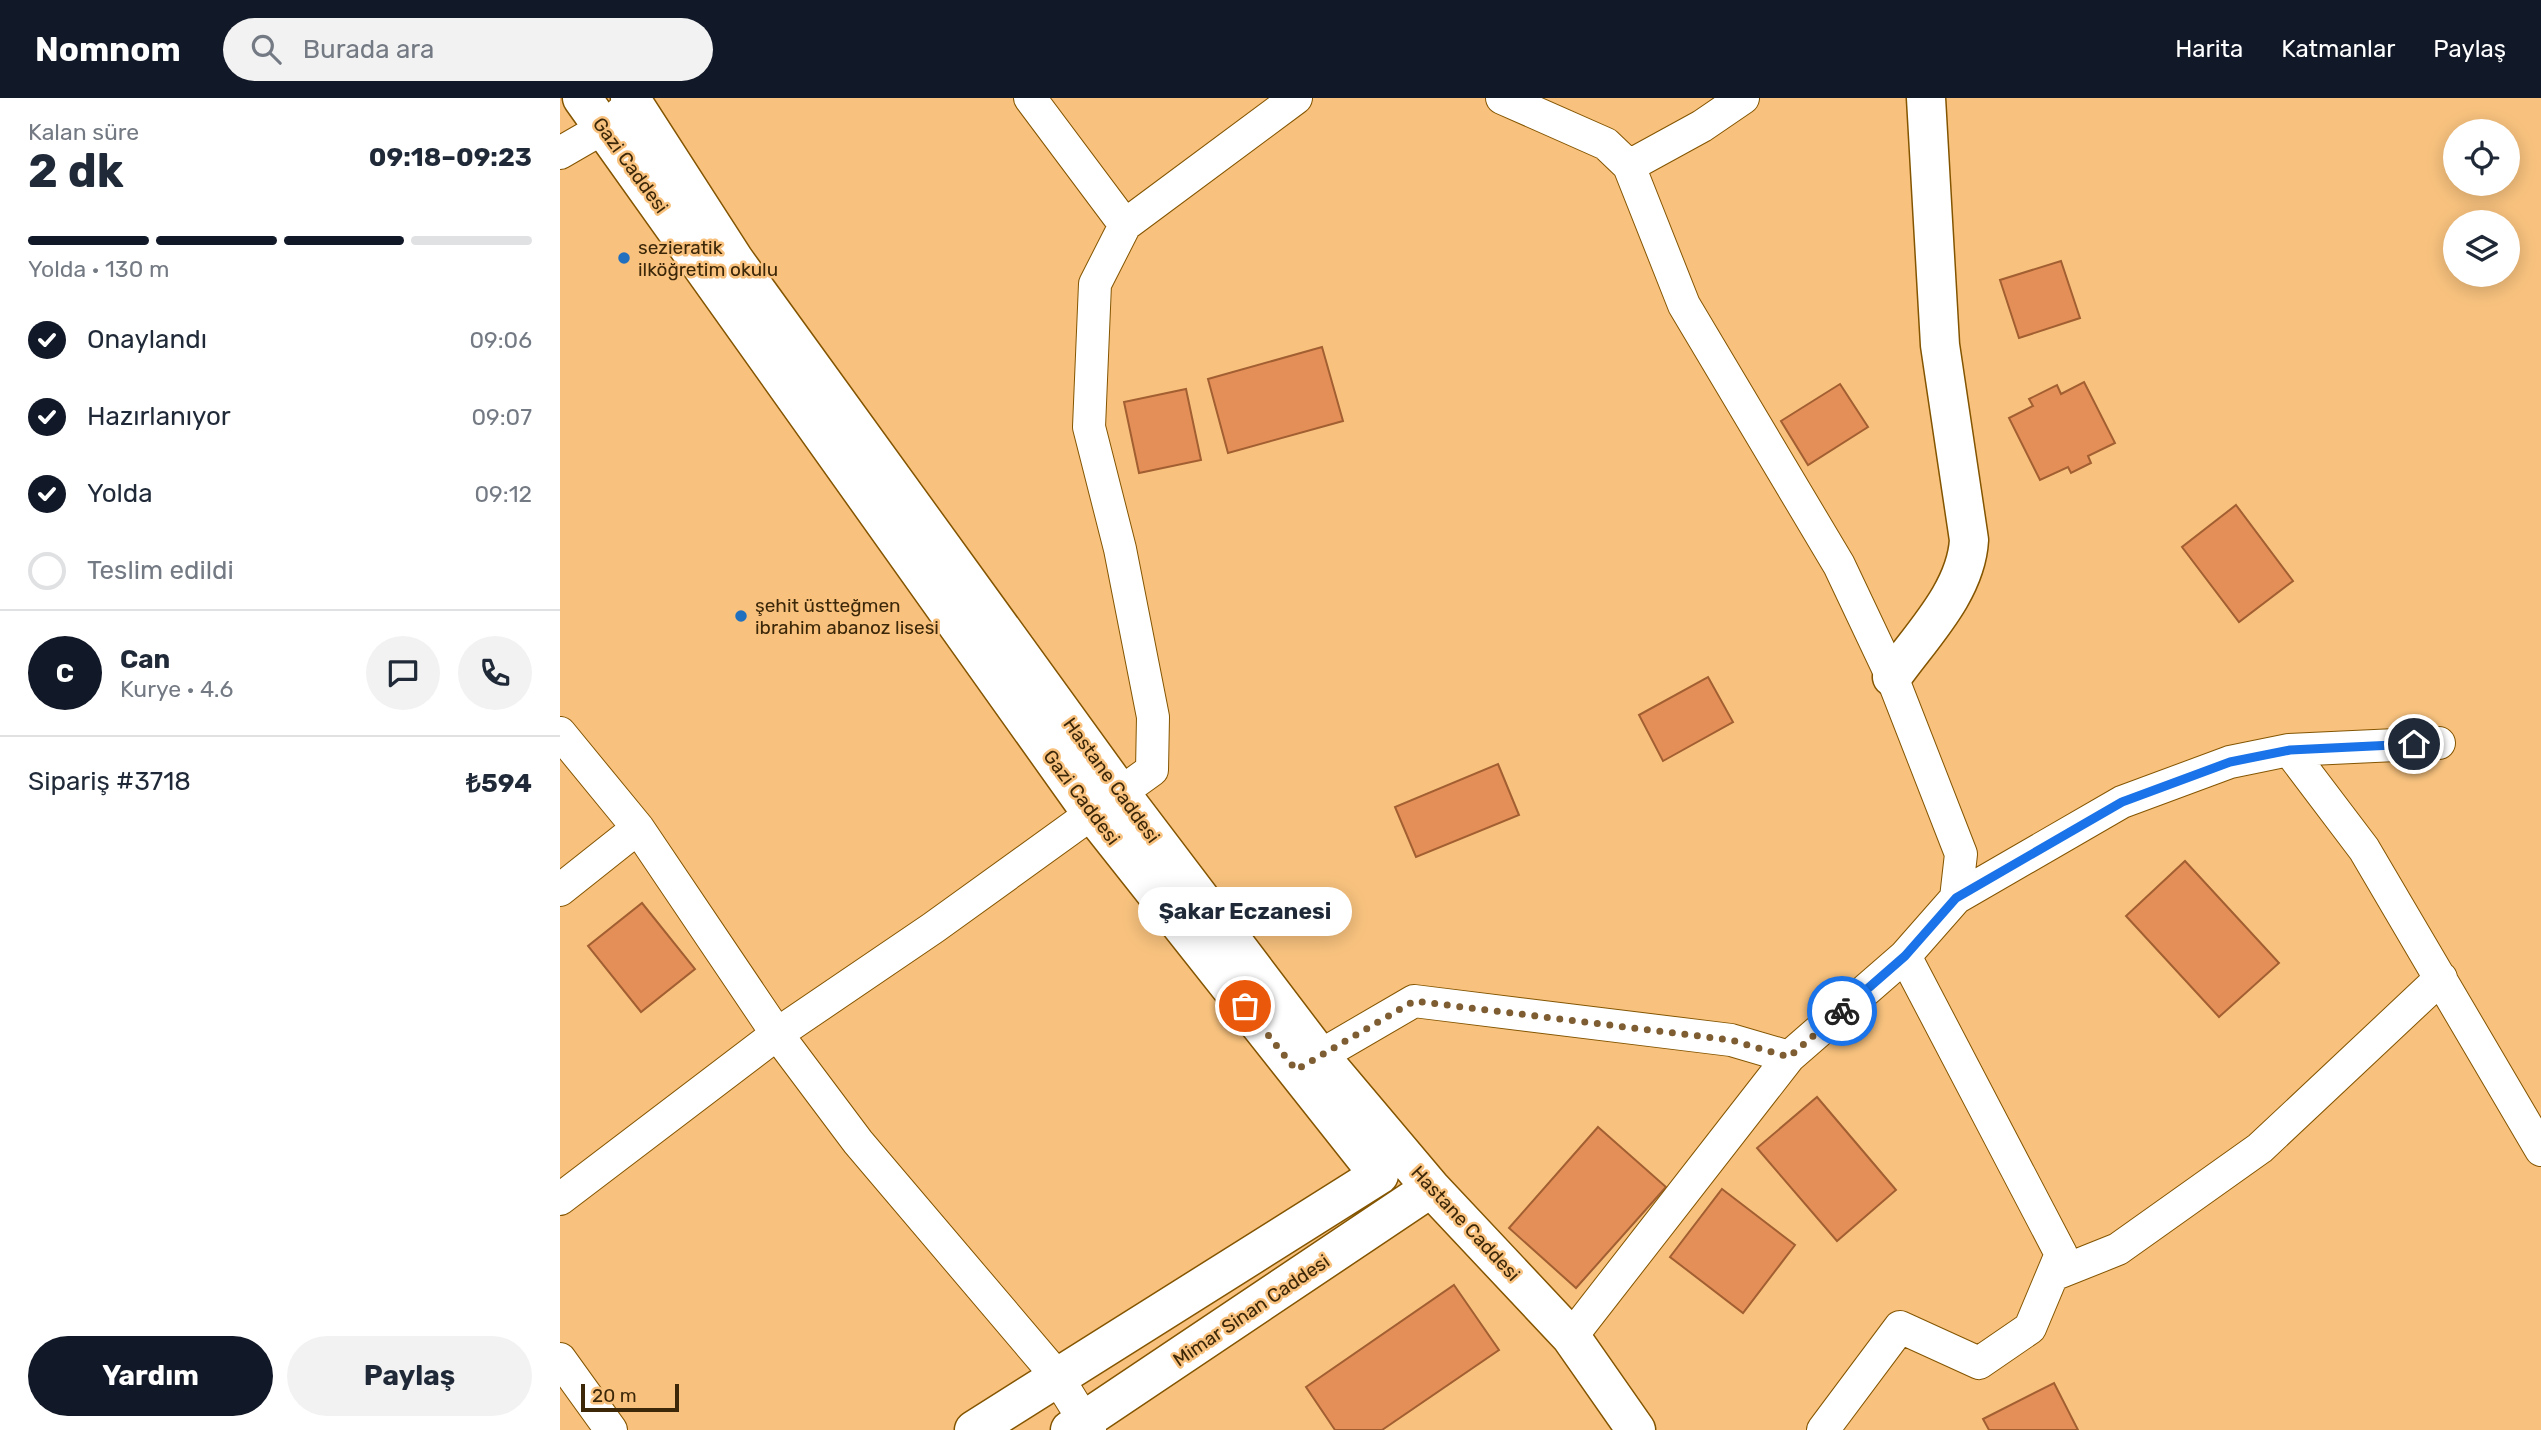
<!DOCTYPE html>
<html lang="tr">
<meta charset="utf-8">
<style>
body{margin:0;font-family:Rubik,sans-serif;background:#f2f2f3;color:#1f2937;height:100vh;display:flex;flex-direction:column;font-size:26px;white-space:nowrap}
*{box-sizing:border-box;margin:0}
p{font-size:23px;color:#747a83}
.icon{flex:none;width:38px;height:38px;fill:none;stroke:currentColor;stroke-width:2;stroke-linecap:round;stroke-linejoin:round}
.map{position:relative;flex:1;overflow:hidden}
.panel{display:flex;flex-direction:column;background:#fff;width:560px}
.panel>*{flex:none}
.controls{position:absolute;left:1883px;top:21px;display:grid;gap:14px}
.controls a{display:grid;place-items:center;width:77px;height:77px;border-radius:50%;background:#fff;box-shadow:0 4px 18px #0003;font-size:35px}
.scale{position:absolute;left:21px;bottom:18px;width:98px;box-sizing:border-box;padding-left:7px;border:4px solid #3c2709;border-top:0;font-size:19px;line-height:24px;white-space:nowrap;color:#3c2709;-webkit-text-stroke:5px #f8c27e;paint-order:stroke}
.pin{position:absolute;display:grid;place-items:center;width:60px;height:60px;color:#fff;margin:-30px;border:4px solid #fff;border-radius:50%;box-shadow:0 2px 7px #0007}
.courier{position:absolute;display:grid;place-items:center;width:70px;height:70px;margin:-35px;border:5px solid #1a73e8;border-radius:50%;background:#fff;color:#222;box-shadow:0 2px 9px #0007}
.bubble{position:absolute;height:49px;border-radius:24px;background:#fff;box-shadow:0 4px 18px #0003;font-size:23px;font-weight:700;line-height:49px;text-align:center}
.head em{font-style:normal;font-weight:700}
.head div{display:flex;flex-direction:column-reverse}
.head{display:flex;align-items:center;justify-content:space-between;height:119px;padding:0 28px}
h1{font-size:46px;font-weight:700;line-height:52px}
.bar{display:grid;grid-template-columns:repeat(4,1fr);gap:10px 7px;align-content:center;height:84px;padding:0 28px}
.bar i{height:9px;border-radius:5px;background:#e0e1e3}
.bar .selected{background:#111827}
.bar p{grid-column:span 4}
.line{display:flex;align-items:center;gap:18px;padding:0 28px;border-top:2px solid #e0e1e3}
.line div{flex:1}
.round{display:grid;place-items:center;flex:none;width:74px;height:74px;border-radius:37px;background:#f2f2f3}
ol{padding:0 28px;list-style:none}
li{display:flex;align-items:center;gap:21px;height:77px}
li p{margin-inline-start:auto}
li .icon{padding:7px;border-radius:50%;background:#111827;color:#fff;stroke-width:4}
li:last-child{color:#747a83}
li i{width:38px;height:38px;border:4px solid #e0e1e3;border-radius:50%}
.cta{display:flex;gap:14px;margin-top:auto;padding:14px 28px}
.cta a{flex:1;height:80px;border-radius:42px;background:#111827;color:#fff;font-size:28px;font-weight:700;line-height:80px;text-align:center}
.cta a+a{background:#f2f2f3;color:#1f2937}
header{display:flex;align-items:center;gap:42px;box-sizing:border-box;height:98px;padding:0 35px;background:#111827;color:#fff}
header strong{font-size:33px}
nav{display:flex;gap:38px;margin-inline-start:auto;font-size:24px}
.search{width:490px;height:63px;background:#f2f2f3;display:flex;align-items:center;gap:18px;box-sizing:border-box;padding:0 24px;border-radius:38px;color:#747a83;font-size:26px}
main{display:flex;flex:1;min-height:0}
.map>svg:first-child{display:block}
.building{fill:#e58f58;stroke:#a25f32;stroke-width:2}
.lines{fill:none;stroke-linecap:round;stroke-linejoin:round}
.minor-casing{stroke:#845500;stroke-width:34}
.tertiary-casing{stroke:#845500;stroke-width:41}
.secondary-casing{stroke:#845500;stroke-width:41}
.minor{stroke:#fff;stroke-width:32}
.tertiary{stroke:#fff;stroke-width:38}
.secondary{stroke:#fff;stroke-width:38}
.done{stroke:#7e5d32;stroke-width:7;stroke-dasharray:0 12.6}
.route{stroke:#1a73e8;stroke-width:9}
.poi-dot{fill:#2170bf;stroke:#f8c27e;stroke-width:2.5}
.labels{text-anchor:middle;stroke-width:5;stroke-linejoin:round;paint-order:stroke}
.street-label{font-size:19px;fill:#3c2709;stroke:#f8c27e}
.poi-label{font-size:19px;fill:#3c2709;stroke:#f8c27e;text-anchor:start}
</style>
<header>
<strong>Nomnom</strong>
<div class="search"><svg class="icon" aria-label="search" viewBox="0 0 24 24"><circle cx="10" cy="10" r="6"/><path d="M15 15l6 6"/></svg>Burada ara</div>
<nav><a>Harita</a><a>Katmanlar</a><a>Paylaş</a></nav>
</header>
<main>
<section class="panel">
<div class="head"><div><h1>2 dk</h1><p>Kalan süre</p></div><em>09:18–09:23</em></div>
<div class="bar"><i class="selected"></i><i class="selected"></i><i class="selected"></i><i></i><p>Yolda · 130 m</p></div>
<ol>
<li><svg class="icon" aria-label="check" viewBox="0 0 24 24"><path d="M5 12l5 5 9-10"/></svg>Onaylandı<p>09:06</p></li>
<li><svg class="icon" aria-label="check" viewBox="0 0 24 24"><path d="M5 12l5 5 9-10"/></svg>Hazırlanıyor<p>09:07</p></li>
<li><svg class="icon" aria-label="check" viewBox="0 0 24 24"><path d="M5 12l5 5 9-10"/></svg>Yolda<p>09:12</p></li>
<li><i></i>Teslim edildi</li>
</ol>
<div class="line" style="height:126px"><b class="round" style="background:#111827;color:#fff">C</b><div><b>Can</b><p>Kurye · 4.6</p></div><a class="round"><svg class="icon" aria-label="chat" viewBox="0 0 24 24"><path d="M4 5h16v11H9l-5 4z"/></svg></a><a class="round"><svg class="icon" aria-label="phone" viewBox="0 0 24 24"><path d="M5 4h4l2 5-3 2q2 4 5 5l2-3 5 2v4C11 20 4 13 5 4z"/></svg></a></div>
<div class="line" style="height:91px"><div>Sipariş #3718</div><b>₺594</b></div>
<div class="cta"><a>Yardım</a><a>Paylaş</a></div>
</section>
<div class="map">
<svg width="1981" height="1332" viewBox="0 0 1981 1332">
<rect width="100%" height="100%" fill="#f8c27e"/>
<!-- building -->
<path class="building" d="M 1501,163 L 1520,220 L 1459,240 L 1440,182 Z
M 762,249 L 783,323 L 668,355 L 648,281 Z
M 1524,284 L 1555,345 L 1528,358 L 1531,365 L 1511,375 L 1508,369 L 1480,382 L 1449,320 L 1473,308 L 1469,301 L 1497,287 L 1501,296 Z
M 1280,286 L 1308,329 L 1248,367 L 1221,323 Z
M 626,291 L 641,362 L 579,375 L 564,304 Z
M 1676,407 L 1733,483 L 1679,524 L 1622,449 Z
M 1148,579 L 1173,624 L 1103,663 L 1079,617 Z
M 938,666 L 959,717 L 856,759 L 835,709 Z
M 1625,763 L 1719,865 L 1659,919 L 1566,818 Z
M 82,805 L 135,871 L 81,914 L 28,848 Z
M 1257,999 L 1336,1092 L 1277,1143 L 1197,1050 Z
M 1038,1029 L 1106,1089 L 1016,1190 L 949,1130 Z
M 1162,1091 L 1235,1147 L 1183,1215 L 1110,1159 Z
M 894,1187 L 939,1252 L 822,1332 L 775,1332 L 746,1289 Z
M 1494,1285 L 1518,1332 L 1429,1332 L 1423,1321 Z"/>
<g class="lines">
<!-- minor casing -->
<g class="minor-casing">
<path id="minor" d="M 470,0 L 565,127
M 942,0 L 1046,46 L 1069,68 L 1124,207 L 1279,467 L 1332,579 L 1401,756 L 1396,800 L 1345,858 L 1229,959 L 1011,1239
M 0,55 L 45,29 L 62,14
M 1069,68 L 1142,28 L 1183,0
M 0,635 L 78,730 L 217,936 L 298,1044 L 496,1277 L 530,1332
M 1729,652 L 1804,751 L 1981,1052
M 0,792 L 78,730
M 1396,800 L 1562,704 L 1670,664 L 1729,652 L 1879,645
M 739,970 L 854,903 L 1171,942 L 1229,959
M 0,1101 L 217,936 L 373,830 L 592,672 L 593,619 L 560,451 L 529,329 L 535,186 L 565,127 L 736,0
M 1493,1177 L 1558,1151 L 1700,1050 L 1881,880
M 0,1261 L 51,1332
M 1263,1332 L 1340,1229 L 1419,1265 L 1470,1230 L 1501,1156 L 1345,858"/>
</g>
<!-- tertiary casing -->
<g class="tertiary-casing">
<path id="tertiary" d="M 1332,579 C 1361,538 1406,494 1409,442 L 1380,247 L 1366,0"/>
</g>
<!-- secondary casing -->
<g class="secondary-casing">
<path id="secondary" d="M 22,0 L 522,702 L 819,1077 L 414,1332
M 70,0 L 175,163 L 561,696 L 758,956 L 871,1090 L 1011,1239 L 1076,1332
M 510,1332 L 871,1090"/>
</g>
<!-- minor -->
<use href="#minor" class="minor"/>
<!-- tertiary -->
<use href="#tertiary" class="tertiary"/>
<!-- secondary -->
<use href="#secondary" class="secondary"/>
</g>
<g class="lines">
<!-- done -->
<path class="done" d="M 685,908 L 736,972 L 854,903 L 1171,942 L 1229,959 L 1282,913"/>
<!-- route -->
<path class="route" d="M 1282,913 L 1345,858 L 1396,800 L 1562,704 L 1670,664 L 1730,652 L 1854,646"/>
</g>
<!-- markers -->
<g class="poi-dot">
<circle cx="64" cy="160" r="7"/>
<circle cx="181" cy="518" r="7"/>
</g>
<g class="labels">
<!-- street labels -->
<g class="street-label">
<text transform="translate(71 67) rotate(54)" y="7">Gazi Caddesi</text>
<text transform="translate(552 682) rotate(54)" y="7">Hastane Caddesi</text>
<text transform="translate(522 699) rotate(53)" y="7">Gazi Caddesi</text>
<text transform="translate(906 1125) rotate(47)" y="7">Hastane Caddesi</text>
<text transform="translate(691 1212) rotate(-34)" y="7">Mimar Sinan Caddesi</text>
</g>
<!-- poi labels -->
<g class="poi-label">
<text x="78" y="156">sezieratik<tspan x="78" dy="22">ilköğretim okulu</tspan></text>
<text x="195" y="514">şehit üstteğmen<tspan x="195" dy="22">ibrahim abanoz lisesi</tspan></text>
</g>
</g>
</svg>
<div class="controls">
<a><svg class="icon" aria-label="locate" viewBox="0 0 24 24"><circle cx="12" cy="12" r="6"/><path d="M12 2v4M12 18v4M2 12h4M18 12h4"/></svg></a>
<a><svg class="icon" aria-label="layers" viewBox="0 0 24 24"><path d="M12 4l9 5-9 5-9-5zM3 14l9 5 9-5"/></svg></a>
</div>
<div class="scale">20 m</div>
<div class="pin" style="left:685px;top:908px;background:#ea580c"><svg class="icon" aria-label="bag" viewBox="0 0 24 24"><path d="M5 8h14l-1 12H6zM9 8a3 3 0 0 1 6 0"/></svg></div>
<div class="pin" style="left:1854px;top:646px;background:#1f2937"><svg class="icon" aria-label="home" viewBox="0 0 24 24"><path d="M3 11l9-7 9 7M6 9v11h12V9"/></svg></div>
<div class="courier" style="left:1282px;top:913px"><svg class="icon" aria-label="bike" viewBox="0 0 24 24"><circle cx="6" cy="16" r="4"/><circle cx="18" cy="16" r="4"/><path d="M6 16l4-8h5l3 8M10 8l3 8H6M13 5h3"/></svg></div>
<div class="bubble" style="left:578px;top:789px;width:214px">Şakar Eczanesi</div>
</div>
</main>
